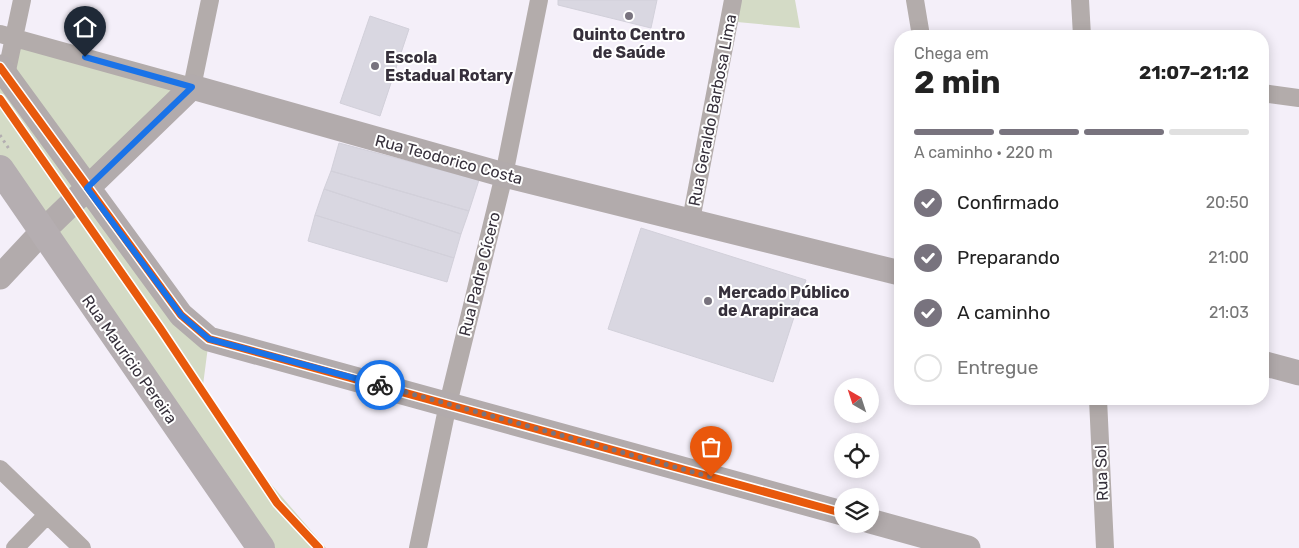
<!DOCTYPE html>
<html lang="pt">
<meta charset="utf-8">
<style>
body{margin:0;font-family:Rubik,sans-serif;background:#f6f6f6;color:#222;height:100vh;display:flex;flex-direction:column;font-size:19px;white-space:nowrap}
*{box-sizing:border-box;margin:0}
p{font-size:16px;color:#767676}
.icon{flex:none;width:28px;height:28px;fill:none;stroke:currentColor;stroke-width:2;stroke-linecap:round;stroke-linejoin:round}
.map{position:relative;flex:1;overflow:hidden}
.sheet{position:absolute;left:894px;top:30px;width:375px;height:375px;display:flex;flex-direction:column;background:#fff;border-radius:20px;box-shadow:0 2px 12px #0003}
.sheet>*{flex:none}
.needle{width:32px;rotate:321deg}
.buttons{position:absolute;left:834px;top:378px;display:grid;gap:10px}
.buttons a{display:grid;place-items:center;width:45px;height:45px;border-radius:50%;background:#fff;box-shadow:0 2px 12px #0003;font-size:25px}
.pin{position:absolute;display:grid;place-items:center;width:42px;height:42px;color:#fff;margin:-51px -21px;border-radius:50% 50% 50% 0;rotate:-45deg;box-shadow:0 0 5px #0007}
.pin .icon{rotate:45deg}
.courier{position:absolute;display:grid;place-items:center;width:50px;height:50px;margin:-25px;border:4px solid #1a73e8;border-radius:50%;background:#fff;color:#222;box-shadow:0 1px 6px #0007}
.overview em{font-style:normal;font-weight:700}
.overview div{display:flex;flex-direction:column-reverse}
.overview{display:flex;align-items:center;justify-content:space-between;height:85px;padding:0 20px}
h1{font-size:32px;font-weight:700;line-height:38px}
.bar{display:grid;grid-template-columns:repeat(4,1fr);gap:8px 5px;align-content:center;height:60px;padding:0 20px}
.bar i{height:6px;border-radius:4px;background:#e0e0e0}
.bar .on{background:#78737e}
.bar p{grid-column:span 4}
ol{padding:0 20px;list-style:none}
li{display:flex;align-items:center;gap:15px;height:55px}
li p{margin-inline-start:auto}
li .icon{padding:5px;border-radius:50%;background:#78737e;color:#fff;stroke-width:4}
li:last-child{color:#767676}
li i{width:28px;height:28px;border:2px solid #e0e0e0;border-radius:50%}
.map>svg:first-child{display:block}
.green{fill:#d4dbc6}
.building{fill:#d9d7e1;stroke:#d2d0da}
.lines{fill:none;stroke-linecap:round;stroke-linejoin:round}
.path{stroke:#b3aeb1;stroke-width:3;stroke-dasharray:2.5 4;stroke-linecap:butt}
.street{stroke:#b3acab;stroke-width:18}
.secondary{stroke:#b2abac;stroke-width:25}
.primary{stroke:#b5aeb1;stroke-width:28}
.cycleway-casing{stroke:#fff;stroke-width:11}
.cycleway{stroke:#e8590c;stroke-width:8}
.done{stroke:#78737e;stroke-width:5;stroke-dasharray:0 9}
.route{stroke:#1a73e8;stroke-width:6}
.poi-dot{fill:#78737e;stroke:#fff;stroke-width:2}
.labels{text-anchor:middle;stroke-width:4;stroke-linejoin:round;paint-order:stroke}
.poi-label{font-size:16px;font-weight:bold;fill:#36303b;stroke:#fff;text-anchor:start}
.street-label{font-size:16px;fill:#36303b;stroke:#fff}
</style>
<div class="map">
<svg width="1299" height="548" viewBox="0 0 1299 548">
<rect width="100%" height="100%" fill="#f4eff9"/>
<!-- green -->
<path class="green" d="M 740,0 L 795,0 L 800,28 L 737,22 Z
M 15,37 L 192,87 L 88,189 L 209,339 L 203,385 L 264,476 L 326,548 L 261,548 L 0,169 L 0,67 Z"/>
<!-- building -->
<path class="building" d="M 558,0 L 657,0 L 651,28 L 558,5 Z
M 370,16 L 409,29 L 380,116 L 340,103 Z
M 339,143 L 479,180 L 469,211 L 331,171 Z
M 331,171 L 469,211 L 461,234 L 324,189 Z
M 324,189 L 461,234 L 454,258 L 315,215 Z
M 315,215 L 454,258 L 447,282 L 308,241 Z
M 641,228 L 806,280 L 773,382 L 608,329 Z"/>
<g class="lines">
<!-- path -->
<path class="path" d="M 0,135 L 9,149"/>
<!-- street -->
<path class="street" d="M 915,0 L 921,36
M 1080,0 L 1082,36
M 0,34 L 192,87 L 210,0
M 6,75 L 22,0
M 1262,93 L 1299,98
M 691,220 L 733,0
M 1098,399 L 1105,548
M 0,469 L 82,548
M 15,548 L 47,515
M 418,548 L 448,404 L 504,175 L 539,0"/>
<!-- secondary -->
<path class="secondary" d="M 0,67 L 181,315 L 209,339 L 842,513
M 0,277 L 42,232 L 192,87 L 504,175 L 900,273
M 1262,363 L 1299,373
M 870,521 L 968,548"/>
<!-- primary -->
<path class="primary" d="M 0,169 L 261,548"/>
<!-- cycleway casing -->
<g class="cycleway-casing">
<path id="cycleway" d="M 0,67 L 181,315 L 209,339 L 842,513
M 0,99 L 160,328 L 277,503 L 319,548"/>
</g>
<!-- cycleway -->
<use href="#cycleway" class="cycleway"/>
</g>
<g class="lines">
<!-- done -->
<path class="done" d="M 380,385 L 711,477"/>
<!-- route -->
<path class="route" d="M 85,57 L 192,87 L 87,188 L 181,315 L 209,339 L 380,385"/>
</g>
<!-- markers -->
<g class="poi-dot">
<circle cx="629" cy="16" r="5"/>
<circle cx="375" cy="66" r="5"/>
<circle cx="708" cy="301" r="5"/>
</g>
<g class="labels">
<!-- poi labels -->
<g class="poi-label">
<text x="629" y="40" text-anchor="middle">Quinto Centro<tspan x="629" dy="18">de Saúde</tspan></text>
<text x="385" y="63">Escola<tspan x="385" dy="18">Estadual Rotary</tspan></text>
<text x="718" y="298">Mercado Público<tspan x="718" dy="18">de Arapiraca</tspan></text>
</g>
<!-- street labels -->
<g class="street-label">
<text transform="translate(712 110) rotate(-79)" y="6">Rua Geraldo Barbosa Lima</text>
<text transform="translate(449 159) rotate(15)" y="6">Rua Teodorico Costa</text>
<text transform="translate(479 274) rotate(-76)" y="6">Rua Padre Cícero</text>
<text transform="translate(130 359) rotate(55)" y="6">Rua Maurício Pereira</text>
<text transform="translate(1101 473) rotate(-92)" y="6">Rua Sol</text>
</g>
</g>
</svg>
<div class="buttons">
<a><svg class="needle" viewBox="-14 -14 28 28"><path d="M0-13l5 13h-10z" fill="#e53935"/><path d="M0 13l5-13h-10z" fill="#767676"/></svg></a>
<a><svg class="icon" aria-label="locate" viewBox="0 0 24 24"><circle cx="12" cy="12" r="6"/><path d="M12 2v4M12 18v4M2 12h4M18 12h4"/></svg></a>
<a><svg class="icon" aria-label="layers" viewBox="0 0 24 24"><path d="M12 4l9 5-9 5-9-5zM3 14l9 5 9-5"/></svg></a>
</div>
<div class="pin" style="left:711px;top:477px;background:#ea580c"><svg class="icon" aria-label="bag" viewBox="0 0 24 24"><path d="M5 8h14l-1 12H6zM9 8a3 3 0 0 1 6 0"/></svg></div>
<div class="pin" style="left:85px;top:57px;background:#1f2937"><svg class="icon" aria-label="home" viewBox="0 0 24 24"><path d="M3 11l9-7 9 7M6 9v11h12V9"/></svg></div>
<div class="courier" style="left:380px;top:385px"><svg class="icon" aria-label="bike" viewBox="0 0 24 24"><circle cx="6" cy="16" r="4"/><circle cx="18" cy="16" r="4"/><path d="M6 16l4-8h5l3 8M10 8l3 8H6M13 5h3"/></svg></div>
<section class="sheet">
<div class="overview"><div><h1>2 min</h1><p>Chega em</p></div><em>21:07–21:12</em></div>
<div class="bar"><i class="on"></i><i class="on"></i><i class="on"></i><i></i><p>A caminho · 220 m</p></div>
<ol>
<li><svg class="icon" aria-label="check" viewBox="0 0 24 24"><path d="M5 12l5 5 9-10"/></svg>Confirmado<p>20:50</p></li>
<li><svg class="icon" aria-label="check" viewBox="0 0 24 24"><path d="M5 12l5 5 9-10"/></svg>Preparando<p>21:00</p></li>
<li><svg class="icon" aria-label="check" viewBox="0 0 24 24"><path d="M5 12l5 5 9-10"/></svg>A caminho<p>21:03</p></li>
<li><i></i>Entregue</li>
</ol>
</section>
</div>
